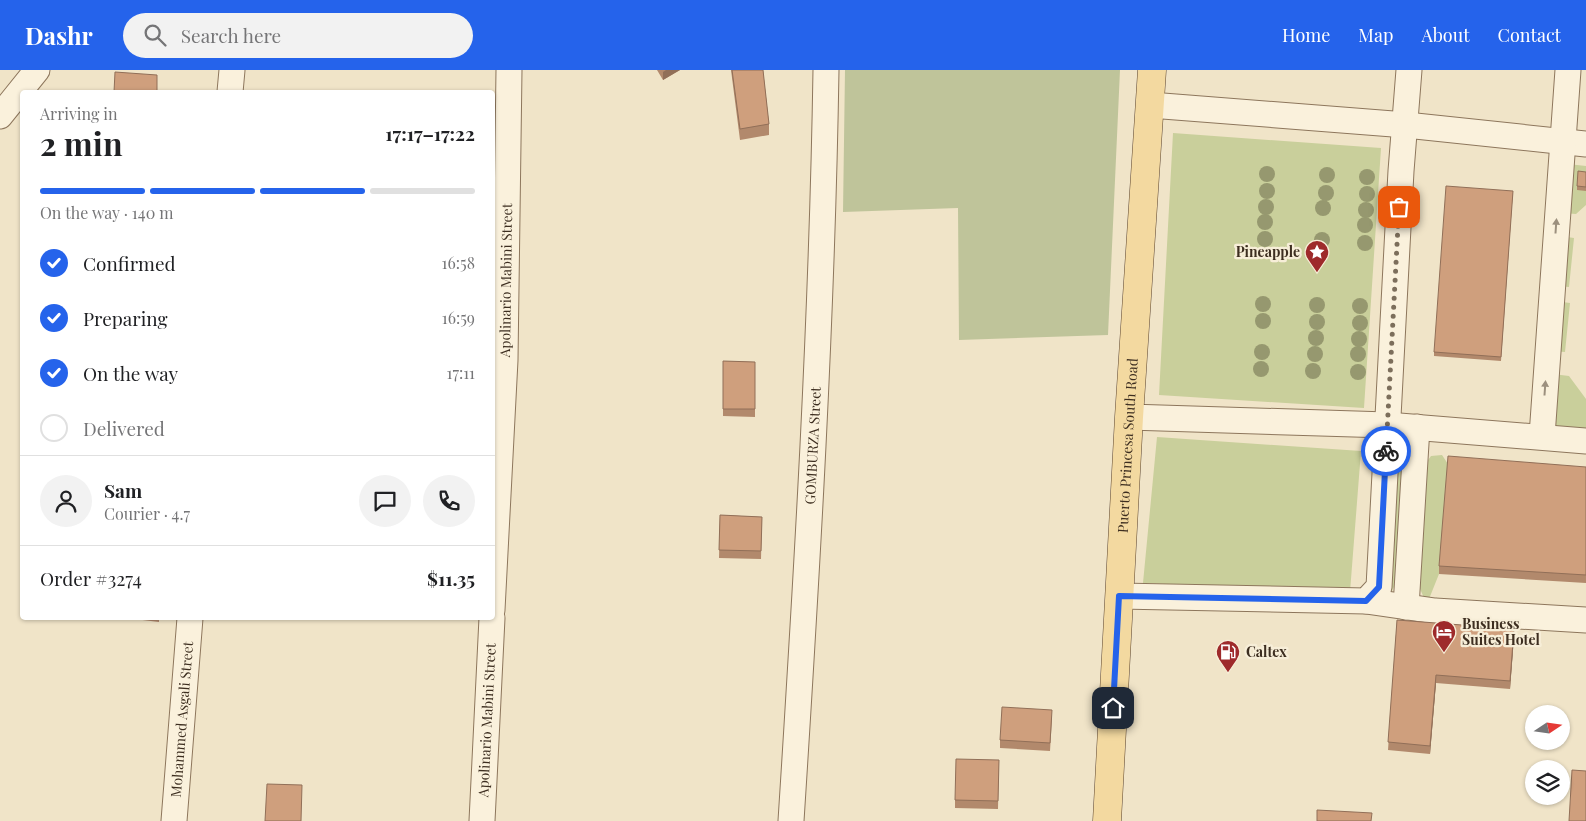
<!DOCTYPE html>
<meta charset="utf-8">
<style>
body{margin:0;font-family:"Playfair Display",serif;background:#f2f2f2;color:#202124;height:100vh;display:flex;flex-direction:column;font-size:19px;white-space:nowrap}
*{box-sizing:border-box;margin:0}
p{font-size:16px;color:#757577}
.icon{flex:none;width:28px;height:28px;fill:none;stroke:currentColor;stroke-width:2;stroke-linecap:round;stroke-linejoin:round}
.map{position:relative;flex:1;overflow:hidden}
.side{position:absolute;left:20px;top:20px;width:475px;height:530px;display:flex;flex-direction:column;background:#fff;border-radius:5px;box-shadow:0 1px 4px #0004}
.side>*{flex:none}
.needle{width:32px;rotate:77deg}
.controls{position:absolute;left:1525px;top:635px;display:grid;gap:10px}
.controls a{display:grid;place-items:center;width:45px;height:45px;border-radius:50%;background:#fff;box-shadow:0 1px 4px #0004;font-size:25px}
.pin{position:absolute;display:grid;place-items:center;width:42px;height:42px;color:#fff;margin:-21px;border-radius:10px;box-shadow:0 2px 8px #0006}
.courier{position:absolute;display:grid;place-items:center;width:50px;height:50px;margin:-25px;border:4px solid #2563eb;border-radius:50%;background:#fff;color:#222;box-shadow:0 1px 6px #0007}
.head em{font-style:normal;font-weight:700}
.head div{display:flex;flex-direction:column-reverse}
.head{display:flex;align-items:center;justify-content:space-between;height:85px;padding:0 20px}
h1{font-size:32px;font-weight:700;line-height:38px}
.bar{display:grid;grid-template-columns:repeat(4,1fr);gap:8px 5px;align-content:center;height:60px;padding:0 20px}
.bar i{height:6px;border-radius:4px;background:#e0e0e0}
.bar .active{background:#2563eb}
.bar p{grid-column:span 4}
.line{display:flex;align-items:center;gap:12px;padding:0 20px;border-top:1px solid #e0e0e0}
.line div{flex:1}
.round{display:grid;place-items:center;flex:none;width:52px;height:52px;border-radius:26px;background:#f2f2f2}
ol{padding:0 20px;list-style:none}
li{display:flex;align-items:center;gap:15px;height:55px}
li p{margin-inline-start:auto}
li .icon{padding:5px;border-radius:50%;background:#2563eb;color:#fff;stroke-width:4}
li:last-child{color:#757577}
li i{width:28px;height:28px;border:2px solid #e0e0e0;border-radius:50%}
header{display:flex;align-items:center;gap:30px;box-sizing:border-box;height:70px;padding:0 25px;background:#2563eb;color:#fff}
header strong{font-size:24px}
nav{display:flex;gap:28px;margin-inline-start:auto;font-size:18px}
.search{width:350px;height:45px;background:#f2f2f2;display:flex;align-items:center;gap:12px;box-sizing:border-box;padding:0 18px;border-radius:28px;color:#757577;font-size:19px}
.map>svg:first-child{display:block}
.green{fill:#c9cf9b}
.cemetery{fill:#bfc49a}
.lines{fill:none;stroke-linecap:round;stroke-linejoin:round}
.minor-casing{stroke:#8d765c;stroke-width:27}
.major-casing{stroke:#5b4430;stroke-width:29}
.minor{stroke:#faf1dc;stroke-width:25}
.major{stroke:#f3d9a0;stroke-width:28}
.tree{fill:#96986f}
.wall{fill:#b2896c}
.shaded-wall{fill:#916f58}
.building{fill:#cf9f7d;stroke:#916f58}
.oneway{fill:#9c907e}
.done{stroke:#7c6e5b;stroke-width:5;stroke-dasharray:0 9}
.route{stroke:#2563eb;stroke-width:6}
.labels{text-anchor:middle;stroke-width:4.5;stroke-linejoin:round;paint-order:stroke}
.poi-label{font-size:14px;font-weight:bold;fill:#3d2e20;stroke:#f7eed8;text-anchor:start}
.street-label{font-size:14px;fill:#3d2e20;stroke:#f7eed8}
</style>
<header>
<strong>Dashr</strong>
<div class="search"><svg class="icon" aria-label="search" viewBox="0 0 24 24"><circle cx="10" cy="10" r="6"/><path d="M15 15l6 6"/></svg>Search here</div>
<nav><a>Home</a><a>Map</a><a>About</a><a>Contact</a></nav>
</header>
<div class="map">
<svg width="1586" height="751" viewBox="0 0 1586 751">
<rect width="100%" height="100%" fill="#f0e4c8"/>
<!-- green -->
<path class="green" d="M 1173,63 L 1381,78 L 1364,338 L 1159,325 Z
M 1568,94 L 1586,96 L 1586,135 L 1576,144 L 1562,143 Z
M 1560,166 L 1574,168 L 1569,217 L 1555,216 Z
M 1555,231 L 1570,233 L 1565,282 L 1550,281 Z
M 1553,304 L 1569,306 L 1586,329 L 1586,361 L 1550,358 Z
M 1157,367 L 1361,381 L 1350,522 L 1143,513 Z
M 1394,381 L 1401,381 L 1408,404 L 1401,502 L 1392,521 L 1385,520 Z
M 1442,385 L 1448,394 L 1439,504 L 1429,529 L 1424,528 L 1415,507 L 1421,400 L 1431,386 Z"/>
<!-- cemetery -->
<path class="cemetery" d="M 845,0 L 1120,0 L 1108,265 L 959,270 L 958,138 L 843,142 Z"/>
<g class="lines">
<!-- minor casing -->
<g class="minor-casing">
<g id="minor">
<path d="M 230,22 L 232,0"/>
<path d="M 1150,35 L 1406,55 L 1586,74"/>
<path d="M 0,46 L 37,0"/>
<path d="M 1129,347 L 1387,355 L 1586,371"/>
<path d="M 1542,366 L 1568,0"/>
<path d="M 1119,526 L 1366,531 L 1379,517 L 1401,101 L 1409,0"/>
<path d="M 1366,531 L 1435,541 L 1586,550"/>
<path d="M 1406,537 L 1417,357"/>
<path id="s1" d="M 492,540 L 505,290 L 509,0"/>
<path id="s2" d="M 174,751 L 190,548"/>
<path id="s3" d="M 482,751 L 492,548"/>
<path id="s4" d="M 791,751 C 807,501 822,250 826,0"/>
</g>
</g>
<!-- major casing -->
<g class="major-casing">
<g id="major">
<path id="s5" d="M 1107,751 L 1129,347 L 1152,0"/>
</g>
</g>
<!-- minor -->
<use href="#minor" class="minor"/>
<!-- major -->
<use href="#major" class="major"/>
</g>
<!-- trees -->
<g class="tree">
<circle cx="1267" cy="104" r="8"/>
<circle cx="1327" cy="105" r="8"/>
<circle cx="1367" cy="107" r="8"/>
<circle cx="1267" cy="121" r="8"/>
<circle cx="1326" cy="123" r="8"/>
<circle cx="1367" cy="124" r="8"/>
<circle cx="1266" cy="137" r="8"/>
<circle cx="1323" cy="138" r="8"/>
<circle cx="1366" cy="140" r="8"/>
<circle cx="1265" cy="152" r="8"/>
<circle cx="1365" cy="155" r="8"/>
<circle cx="1265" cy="169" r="8"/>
<circle cx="1322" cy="170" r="8"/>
<circle cx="1365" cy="173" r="8"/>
<circle cx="1263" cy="234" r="8"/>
<circle cx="1317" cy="235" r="8"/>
<circle cx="1360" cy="236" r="8"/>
<circle cx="1263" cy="251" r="8"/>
<circle cx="1317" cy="252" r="8"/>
<circle cx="1360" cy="253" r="8"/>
<circle cx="1316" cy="268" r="8"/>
<circle cx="1359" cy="269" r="8"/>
<circle cx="1262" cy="282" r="8"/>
<circle cx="1315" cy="284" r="8"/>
<circle cx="1358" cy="284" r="8"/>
<circle cx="1261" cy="299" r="8"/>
<circle cx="1313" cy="301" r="8"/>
<circle cx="1358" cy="302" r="8"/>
</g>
<!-- wall -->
<path class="wall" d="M 657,0 L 680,0 L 663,10 Z
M 731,0 L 763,0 L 769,54 L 769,65 L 740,70 Z
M 1586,102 L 1586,121 L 1577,120 L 1577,116 Z
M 1513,121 L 1501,291 L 1434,286 L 1434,282 Z
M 723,291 L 755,292 L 755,347 L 723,346 Z
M 1586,397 L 1586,513 L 1439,504 L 1439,496 Z
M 720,445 L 762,447 L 761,489 L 719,488 Z
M 126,548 L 159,548 L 159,552 Z
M 1397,550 L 1514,567 L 1510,619 L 1436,613 L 1430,684 L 1388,680 Z
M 1052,648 L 1050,681 L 1000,678 L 1000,670 Z
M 999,690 L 998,739 L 955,738 L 955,730 Z"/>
<!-- shaded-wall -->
<path class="shaded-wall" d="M 666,0 L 680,0 L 663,10 L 663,2 Z
M 1514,559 L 1514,567 L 1510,619 L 1510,611 Z
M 1436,605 L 1436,613 L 1430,684 L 1430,676 Z"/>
<!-- building -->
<path class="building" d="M 732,0 L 763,0 L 769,54 L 740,59 Z
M 115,2 L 157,5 L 157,22 L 114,22 Z
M 1578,101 L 1586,102 L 1586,117 L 1577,116 Z
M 1446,116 L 1513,121 L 1501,287 L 1434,282 Z
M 723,291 L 755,292 L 755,339 L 723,339 Z
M 1448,386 L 1586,397 L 1586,505 L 1439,496 Z
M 720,445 L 762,447 L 761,481 L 719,480 Z
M 1397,550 L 1514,559 L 1510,611 L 1436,605 L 1430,676 L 1388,672 Z
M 1002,637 L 1052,640 L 1050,673 L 1000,670 Z
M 956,689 L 999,690 L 998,731 L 955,730 Z
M 1572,700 L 1586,701 L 1586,751 L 1569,751 Z
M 267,714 L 302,715 L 301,751 L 265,751 Z
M 1317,740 L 1372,743 L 1371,751 L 1317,751 Z"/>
<!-- one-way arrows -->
<defs><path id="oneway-solid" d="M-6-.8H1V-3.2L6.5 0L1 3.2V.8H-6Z" transform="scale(1.25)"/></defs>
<g class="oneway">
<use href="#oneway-solid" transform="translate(1556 156) rotate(-86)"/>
<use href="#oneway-solid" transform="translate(1545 318) rotate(-86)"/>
</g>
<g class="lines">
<!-- done -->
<path class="done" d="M 1386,381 L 1399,137"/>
<!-- route -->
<path class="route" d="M 1113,638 L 1119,526 L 1366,531 L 1379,517 L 1386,381"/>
</g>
<!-- icons -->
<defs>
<g id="sight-pin" transform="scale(1.25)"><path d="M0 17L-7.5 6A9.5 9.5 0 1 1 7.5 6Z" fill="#9e2a2b" stroke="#f7eed8"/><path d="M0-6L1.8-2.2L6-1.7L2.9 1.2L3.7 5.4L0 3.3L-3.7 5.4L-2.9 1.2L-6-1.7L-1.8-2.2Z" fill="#fff"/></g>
<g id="hotel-pin" transform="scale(1.25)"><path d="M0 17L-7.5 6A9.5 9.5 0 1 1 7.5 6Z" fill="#9e2a2b" stroke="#f7eed8"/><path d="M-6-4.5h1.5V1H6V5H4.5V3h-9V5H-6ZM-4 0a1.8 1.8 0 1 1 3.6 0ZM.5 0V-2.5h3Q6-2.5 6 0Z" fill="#fff"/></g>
<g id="fuel-pin" transform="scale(1.25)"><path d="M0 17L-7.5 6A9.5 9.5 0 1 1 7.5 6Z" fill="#9e2a2b" stroke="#f7eed8"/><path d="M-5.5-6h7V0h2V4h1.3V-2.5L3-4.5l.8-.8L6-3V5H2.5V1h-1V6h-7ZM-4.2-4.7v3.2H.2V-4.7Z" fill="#fff"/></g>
</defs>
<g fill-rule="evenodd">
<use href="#sight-pin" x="1317" y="182"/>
<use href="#hotel-pin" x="1444" y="562"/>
<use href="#fuel-pin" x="1228" y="582"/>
</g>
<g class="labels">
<!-- poi labels -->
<g class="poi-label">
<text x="1300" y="187" text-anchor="end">Pineapple</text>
<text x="1462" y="559">Business<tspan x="1462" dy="16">Suites Hotel</tspan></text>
<text x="1246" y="587">Caltex</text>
</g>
<!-- street labels -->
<g class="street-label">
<text dy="5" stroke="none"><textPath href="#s1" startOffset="330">Apolinario Mabini Street</textPath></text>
<text dy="5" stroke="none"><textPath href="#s5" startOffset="376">Puerto Princesa South Road</textPath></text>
<text dy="5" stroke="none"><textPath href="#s4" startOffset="376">GOMBURZA Street</textPath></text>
<text dy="5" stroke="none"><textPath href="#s2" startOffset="102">Mohammed Asgali Street</textPath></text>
<text dy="5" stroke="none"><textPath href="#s3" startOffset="101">Apolinario Mabini Street</textPath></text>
</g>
</g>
</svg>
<div class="controls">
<a><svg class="needle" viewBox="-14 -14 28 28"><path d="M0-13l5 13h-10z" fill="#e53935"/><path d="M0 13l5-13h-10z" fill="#757577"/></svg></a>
<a><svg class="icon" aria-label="layers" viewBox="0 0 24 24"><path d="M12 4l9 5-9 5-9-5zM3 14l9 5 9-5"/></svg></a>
</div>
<div class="pin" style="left:1399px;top:137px;background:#ea580c"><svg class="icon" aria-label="bag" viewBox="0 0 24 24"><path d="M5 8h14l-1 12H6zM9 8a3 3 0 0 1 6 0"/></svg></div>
<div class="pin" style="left:1113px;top:638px;background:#1f2937"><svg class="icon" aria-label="home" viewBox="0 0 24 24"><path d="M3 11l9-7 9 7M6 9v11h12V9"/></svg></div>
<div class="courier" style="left:1386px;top:381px"><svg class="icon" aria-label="bike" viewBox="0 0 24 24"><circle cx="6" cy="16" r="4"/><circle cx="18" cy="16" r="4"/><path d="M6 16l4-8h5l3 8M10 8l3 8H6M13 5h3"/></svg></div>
<section class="side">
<div class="head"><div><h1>2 min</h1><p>Arriving in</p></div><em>17:17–17:22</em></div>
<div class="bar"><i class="active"></i><i class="active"></i><i class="active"></i><i></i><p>On the way · 140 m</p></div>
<ol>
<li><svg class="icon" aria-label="check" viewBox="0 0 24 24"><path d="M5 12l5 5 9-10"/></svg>Confirmed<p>16:58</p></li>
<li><svg class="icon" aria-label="check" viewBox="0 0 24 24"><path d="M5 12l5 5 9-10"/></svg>Preparing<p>16:59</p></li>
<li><svg class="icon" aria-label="check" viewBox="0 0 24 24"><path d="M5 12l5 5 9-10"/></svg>On the way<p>17:11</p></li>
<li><i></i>Delivered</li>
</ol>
<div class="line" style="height:90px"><a class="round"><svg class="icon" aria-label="person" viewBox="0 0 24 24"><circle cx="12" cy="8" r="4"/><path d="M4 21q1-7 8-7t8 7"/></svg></a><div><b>Sam</b><p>Courier · 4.7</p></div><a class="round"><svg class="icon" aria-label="chat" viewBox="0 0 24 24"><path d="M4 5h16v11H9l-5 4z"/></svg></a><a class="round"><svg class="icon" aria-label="phone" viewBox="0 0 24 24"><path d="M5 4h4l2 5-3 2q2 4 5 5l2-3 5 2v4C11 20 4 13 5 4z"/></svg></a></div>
<div class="line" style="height:65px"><div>Order #3274</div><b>$11.35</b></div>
</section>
</div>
